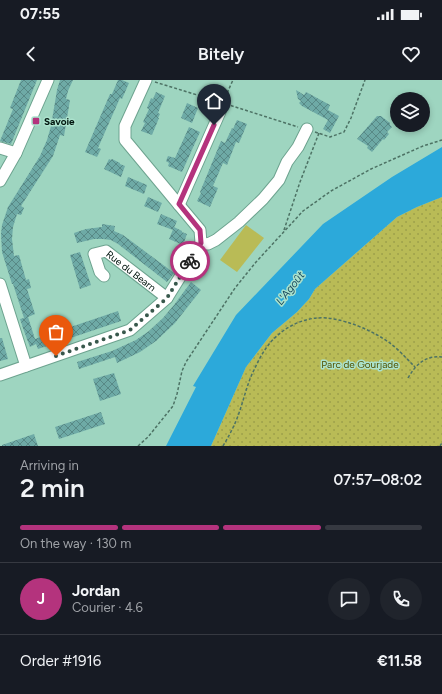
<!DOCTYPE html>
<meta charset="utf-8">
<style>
body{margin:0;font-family:Figtree,sans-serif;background:#20242c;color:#f1f3f6;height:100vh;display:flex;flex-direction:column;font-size:15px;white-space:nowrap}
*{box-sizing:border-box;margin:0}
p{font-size:13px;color:#9ea1a6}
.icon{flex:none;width:22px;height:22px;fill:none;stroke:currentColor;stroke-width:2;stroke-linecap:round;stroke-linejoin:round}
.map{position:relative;height:366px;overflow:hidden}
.side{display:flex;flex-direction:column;background:#171b24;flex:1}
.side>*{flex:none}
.fabs{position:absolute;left:390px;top:12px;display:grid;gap:8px}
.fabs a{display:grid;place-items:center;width:40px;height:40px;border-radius:50%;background:#171b24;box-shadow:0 2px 6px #0003;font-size:20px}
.pin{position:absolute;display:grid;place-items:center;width:34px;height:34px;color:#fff;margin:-41px -17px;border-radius:50% 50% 50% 0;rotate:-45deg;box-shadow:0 0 4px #0007}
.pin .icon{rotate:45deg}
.courier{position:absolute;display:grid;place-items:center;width:40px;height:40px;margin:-20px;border:3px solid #b4337d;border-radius:50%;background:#fff;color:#222;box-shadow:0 1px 5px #0007}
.overview em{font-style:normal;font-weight:600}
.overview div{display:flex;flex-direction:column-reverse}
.overview{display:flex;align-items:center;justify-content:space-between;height:68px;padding:0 20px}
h1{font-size:26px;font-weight:600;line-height:30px}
.bar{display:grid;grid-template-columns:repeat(4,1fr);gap:6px 4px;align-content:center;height:48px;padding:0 20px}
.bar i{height:5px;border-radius:3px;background:#363941}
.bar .active{background:#b4337d}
.bar p{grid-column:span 4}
.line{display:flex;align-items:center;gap:10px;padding:0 20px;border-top:1px solid #363941}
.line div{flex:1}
.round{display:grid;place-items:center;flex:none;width:42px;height:42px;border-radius:21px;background:#20242c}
.status{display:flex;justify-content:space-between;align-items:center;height:28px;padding:0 20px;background:#171b24;direction:ltr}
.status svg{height:11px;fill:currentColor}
header{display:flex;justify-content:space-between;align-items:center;height:52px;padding:0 20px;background:#171b24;font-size:18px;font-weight:600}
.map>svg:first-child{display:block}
.grass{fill:url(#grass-dots)}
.garden{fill:#b9bb56}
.water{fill:#2ca9da}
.building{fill:url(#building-cross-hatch)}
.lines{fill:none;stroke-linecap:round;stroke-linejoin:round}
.minor-casing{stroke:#6da38f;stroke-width:13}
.path{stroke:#4d7264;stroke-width:1.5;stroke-dasharray:3 2;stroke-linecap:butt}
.minor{stroke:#fff;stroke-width:11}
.done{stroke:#38584c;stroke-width:4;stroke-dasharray:0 7.2}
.route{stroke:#b4337d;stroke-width:5}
.poi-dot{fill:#b4337d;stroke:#abe2cd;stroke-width:1.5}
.labels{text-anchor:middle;stroke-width:3;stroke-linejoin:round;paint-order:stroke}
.poi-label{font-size:10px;font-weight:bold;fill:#01150e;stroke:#abe2cd;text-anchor:start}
.street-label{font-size:10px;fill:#01150e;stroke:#abe2cd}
.park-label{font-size:10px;fill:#535300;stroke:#abe2cd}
.water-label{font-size:11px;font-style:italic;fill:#1a4b5f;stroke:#abe2cd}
</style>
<div class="status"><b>07:55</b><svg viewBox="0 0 49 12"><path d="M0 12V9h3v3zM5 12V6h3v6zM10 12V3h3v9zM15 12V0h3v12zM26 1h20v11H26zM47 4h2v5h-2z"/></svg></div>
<header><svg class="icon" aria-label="back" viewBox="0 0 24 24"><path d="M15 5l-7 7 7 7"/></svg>Bitely<svg class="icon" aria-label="heart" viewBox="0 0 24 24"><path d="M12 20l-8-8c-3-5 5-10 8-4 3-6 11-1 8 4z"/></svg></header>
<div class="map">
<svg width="442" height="366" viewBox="0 0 442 366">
<defs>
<pattern id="grass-dots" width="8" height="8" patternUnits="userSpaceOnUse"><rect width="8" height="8" fill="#b9bb56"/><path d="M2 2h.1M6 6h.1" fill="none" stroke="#9da04a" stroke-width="1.8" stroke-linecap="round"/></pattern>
<pattern id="building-cross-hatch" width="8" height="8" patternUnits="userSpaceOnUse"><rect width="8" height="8" fill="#6eaaa6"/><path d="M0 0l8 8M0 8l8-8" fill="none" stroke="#588986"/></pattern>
</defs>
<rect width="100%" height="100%" fill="#9ed5c0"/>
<!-- grass -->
<path class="grass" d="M 442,117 L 442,366 L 211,366 L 219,348 L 246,287 L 272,253 L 297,232 L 309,219 L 315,209 L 397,137 L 417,127 Z"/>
<!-- garden -->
<path class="garden" d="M 246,145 L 264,158 L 237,192 L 220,180 Z"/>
<!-- water -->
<path class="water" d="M 442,67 L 442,117 L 417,127 L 397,137 L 315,209 L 309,219 L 297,232 L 272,253 L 246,287 L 219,348 L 211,366 L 166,366 L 196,307 L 193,306 L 236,235 L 323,144 L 392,97 Z"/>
<!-- building -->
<path class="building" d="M 21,0 L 37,0 L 11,64 L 0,61 L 13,29 L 10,28 Z
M 60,0 L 73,0 L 68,11 L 66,19 L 70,20 L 64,56 L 60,55 L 53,76 L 21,126 L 24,128 L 21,135 L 17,134 L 13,147 L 12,159 L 14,176 L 19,175 L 26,200 L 29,199 L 31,208 L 27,209 L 35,234 L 28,237 L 35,259 L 118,231 L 121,241 L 38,269 L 36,264 L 30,267 L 24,251 L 20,239 L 24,238 L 13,204 L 12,204 L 2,172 L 1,154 L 2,145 L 8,127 L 40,76 L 47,60 L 51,46 L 57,10 Z
M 118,0 L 122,0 L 129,3 L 122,19 L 120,18 L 98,68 L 101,69 L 97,77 L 85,72 L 110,14 L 112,14 Z
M 296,10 L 304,15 L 306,12 L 330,25 L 328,30 L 339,36 L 330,53 L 323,49 L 328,40 L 302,26 L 299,23 L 301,21 L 298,19 Z
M 156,12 L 165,16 L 158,33 L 160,34 L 158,38 L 159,38 L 152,55 L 141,51 L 145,43 L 143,42 L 149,29 L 147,28 L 151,18 L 153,19 Z
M 187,23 L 198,28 L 192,43 L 181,38 Z
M 377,36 L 381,36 L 390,43 L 390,45 L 392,47 L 387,52 L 389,54 L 384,60 L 383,59 L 372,72 L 367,68 L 368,66 L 357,59 Z
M 237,40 L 247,44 L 239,63 L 236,62 L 227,85 L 223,83 L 213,106 L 218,108 L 210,127 L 197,121 L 201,113 L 200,112 L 221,61 L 225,63 L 232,48 L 233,49 Z
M 189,47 L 200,52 L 182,92 L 168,86 L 169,83 L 166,81 L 168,76 L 175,78 Z
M 109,79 L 111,80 L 112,79 L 120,83 L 120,84 L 125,86 L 121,97 L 104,89 Z
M 128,97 L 147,105 L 144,114 L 125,106 Z
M 148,117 L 162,123 L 158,132 L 144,126 Z
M 161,134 L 177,141 L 173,150 L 157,144 Z
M 102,144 L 115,146 L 114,151 L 123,155 L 174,193 L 167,202 L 118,164 L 111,160 L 103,159 L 94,159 L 77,163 L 74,153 L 86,149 L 102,147 Z
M 174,147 L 182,151 L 182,152 L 187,154 L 183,165 L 169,159 Z
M 80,172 L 91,205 L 80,209 L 70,175 Z
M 191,202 L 201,210 L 175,243 L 156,261 L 140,272 L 117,283 L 115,277 L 79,289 L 77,282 L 112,271 L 136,260 L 149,251 L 163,238 L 174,225 Z
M 0,258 L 2,258 L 8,279 L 0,281 Z
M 114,293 L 121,314 L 100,321 L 93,299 Z
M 101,332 L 105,344 L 59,359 L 55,347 Z
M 34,354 L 38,366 L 2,366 L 2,365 Z"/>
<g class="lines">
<!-- minor casing -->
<g class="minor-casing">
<g id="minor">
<path d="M 146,0 L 125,46 L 125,60 L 179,125 L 220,32"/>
<path d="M 0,68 L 16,73"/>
<path d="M 0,101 L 16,73 L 48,0"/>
<path d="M 201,163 L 208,164 L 216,160 L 239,142 L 263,119 L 279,100 L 287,82 L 298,67 L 307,49"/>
<path id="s1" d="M 104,196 L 100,192 L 94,174 L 106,171 L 167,218"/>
<path d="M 0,204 L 26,286"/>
<path d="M 0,295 L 130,250 L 167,218 L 201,163 L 200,150 L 179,125"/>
</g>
</g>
<!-- path -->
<path class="path" d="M 155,2 L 220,22
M 223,22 L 233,0
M 226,24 L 298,47
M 315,52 L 330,57 L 344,52 L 351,38 L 365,0
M 284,150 L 300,102 L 319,53
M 408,298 C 416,284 426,275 442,277
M 138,366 L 148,357 L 173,326 L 177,314 L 182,291 L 186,282 L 235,208 L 256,182 L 303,131 L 331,111 L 371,89 L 423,66 L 442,60
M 223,366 C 229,356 235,345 239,333 C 244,319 247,304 254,290 C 260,277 267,264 278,255 C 288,246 303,239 317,238 C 339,236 373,250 391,264 C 399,270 407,279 415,287
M 440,366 L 442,363"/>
<!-- minor -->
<use href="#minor" class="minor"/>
</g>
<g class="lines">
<!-- done -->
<path class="done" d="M 56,276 L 130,250 L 167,218 L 190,181"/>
<!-- route -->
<path class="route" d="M 190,181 L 201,163 L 200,150 L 179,124 L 214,45"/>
</g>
<!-- markers -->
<rect class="poi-dot" x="32" y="37" width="8" height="8" rx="2"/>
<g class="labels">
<!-- poi labels -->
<g class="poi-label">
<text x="44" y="45">Savoie</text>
</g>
<!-- street labels -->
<g class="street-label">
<text dy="4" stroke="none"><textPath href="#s1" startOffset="69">Rue du Bearn</textPath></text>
</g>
<!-- park labels -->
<g class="park-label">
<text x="360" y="288">Parc de Gourjade</text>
</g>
<!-- water labels -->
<g class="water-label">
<text transform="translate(290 208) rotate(-52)" y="4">L'Agoût</text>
</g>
</g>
</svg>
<div class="fabs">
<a><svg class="icon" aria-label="layers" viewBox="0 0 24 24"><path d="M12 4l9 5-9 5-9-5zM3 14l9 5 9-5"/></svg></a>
</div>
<div class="pin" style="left:56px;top:276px;background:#ea580c"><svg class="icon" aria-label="bag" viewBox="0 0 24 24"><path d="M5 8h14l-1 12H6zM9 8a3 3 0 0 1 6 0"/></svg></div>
<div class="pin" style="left:214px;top:45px;background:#1f2937"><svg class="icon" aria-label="home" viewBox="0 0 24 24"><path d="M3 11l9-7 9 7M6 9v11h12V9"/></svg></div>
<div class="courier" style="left:190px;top:181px"><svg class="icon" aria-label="bike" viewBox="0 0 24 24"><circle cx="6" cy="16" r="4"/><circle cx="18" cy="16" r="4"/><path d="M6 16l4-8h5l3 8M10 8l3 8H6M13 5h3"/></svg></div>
</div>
<section class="side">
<div class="overview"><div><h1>2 min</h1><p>Arriving in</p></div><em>07:57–08:02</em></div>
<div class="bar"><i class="active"></i><i class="active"></i><i class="active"></i><i></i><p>On the way · 130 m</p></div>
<div class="line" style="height:72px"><b class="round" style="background:#b4337d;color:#fff">J</b><div><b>Jordan</b><p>Courier · 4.6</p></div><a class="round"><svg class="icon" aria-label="chat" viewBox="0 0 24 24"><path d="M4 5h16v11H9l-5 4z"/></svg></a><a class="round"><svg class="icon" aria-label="phone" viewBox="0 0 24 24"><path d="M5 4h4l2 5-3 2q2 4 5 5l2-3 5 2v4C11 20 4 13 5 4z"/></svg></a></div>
<div class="line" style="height:52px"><div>Order #1916</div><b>€11.58</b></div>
</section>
